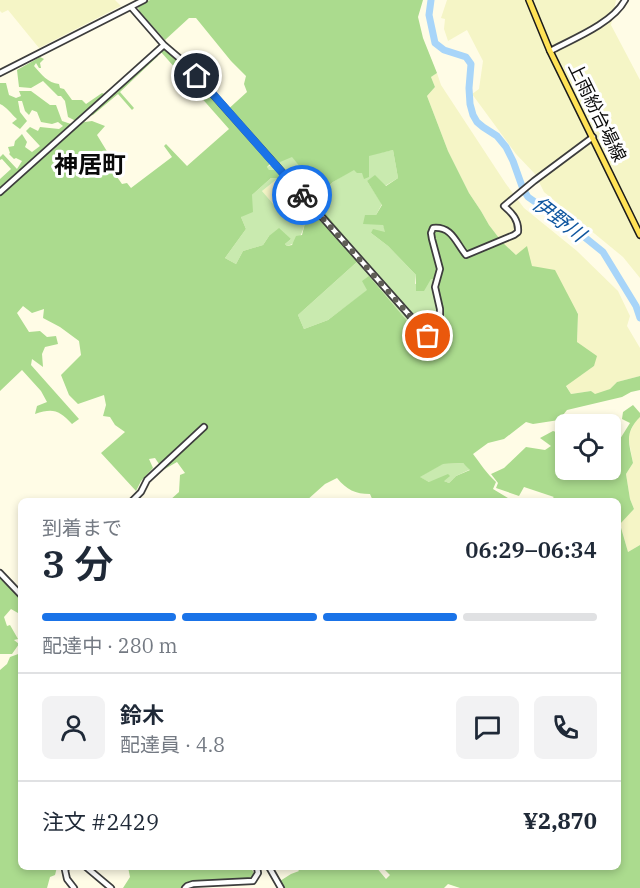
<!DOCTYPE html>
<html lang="ja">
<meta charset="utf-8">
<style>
body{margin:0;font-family:"IBM Plex Serif","Noto Sans JP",serif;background:#f2f2f3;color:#1f2937;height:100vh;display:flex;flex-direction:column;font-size:22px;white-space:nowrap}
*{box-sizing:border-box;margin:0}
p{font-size:20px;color:#747a83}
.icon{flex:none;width:33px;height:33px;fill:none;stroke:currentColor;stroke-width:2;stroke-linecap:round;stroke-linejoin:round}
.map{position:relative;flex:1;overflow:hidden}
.sheet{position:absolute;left:18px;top:498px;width:603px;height:372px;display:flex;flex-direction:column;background:#fff;border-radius:9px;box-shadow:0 3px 9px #0003}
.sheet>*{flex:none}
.controls{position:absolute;left:555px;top:414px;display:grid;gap:12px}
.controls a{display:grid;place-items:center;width:66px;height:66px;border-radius:9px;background:#fff;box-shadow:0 3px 9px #0003;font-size:30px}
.pin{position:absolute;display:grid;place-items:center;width:51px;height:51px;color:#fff;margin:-26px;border:3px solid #fff;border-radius:50%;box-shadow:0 2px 6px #0007}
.courier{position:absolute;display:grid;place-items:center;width:60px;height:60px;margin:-30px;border:4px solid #1a73e8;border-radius:50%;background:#fff;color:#222;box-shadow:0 2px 8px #0007}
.summary em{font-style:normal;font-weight:600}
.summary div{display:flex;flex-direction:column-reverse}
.summary{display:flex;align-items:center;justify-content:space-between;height:102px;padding:0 24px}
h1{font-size:39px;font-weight:600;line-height:45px}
.bar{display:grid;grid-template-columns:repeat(4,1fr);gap:9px 6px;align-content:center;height:72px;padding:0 24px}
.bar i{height:8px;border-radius:4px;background:#e0e1e3}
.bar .active{background:#1a73e8}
.bar p{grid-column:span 4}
.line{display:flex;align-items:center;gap:15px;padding:0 24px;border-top:2px solid #e0e1e3}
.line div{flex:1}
.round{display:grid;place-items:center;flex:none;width:63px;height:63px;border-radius:9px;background:#f2f2f3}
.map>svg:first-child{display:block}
.farmland{fill:#f5f5c6}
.green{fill:#c9eaaf;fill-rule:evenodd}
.forest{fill:#abdb8e;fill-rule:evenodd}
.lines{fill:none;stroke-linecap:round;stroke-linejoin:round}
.river{stroke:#a8d5f9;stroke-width:7}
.minor-casing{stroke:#3d3d3d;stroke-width:8}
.major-casing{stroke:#1b1b1b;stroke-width:8}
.minor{stroke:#fff;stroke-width:4.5}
.major{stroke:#ffe256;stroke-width:5}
.done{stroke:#605f57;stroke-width:6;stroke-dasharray:0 10.8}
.route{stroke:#1a73e8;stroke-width:8}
.labels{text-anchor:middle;stroke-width:6;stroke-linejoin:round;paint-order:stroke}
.street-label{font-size:18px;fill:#0a0a0a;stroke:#fff}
.water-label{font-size:20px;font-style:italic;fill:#0f569f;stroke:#fff}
.district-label{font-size:24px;font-weight:bold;fill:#0a0a0a;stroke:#fff}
</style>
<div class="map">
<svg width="640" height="888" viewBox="0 0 640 888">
<rect width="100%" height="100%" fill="#fffce6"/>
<!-- farmland -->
<path class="farmland" d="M 0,0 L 115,0 L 121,6 L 39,48 L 8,10 L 2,13 L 0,11 Z
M 447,0 L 616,0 L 611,25 L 640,80 L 640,278 L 623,257 L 544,192 L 535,174 L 516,154 L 472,94 L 479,89 L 483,61 L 467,30 L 448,41 L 444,29 L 445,19 L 441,18 Z
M 437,73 L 441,85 L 506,184 L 524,208 L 577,251 L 618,291 L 630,316 L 627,326 L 640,348 L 640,376 L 617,382 L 610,389 L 595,395 L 591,391 L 571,394 L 566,385 L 594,366 L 577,342 L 578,313 L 538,268 L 532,266 L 516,255 L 502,242 L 489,225 L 481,211 L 469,193 L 448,151 L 427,96 L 435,87 L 431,77 Z
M 280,178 L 290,191 L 289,207 L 281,213 L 262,191 L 277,179 Z
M 640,417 L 640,545 L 628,552 L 620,523 L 634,509 L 630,499 L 626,474 L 633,463 L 628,436 L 635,422 Z"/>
<!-- green -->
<path class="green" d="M 393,150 L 398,178 L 385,186 L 367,181 L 382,204 L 376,215 L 383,225 L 386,232 L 371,233 L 388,246 L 416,275 L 415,284 L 431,279 L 440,281 C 439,284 437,287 437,290 C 435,304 453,317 441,332 C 435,341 430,338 420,336 L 369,276 L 368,290 L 328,320 L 304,329 L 298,315 L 358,261 L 344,245 L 349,241 L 323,210 L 313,203 L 333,182 L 354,169 L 369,155 Z
M 292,156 L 314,184 L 309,199 L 293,218 L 305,223 C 302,234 299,243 287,246 L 285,244 L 291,239 L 269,236 L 263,245 L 243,251 L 236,264 L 225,258 L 246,229 L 241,217 L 252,195 L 271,178 L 280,178 L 287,185 L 275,170 L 269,171 L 267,167 ZM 277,179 L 280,179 L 290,191 L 282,198 L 289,207 L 281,213 L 262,191 Z
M 463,463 L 471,469 L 456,476 L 449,483 L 444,481 L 429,482 L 419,477 L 442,464 Z"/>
<!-- forest -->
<path class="forest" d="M 150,0 L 423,0 L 418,17 L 423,38 L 437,73 L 431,77 L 435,87 L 427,96 L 448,151 L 469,193 L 481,211 L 489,225 L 502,242 L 516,255 L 527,246 L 532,266 L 555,270 L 578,314 L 577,342 L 597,356 L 594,366 L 566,386 L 571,394 L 591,391 L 595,394 L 610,389 L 617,382 L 640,376 L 640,390 L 631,392 L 622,397 L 567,410 L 559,420 L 533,424 L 526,422 L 504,439 L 488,443 L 473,454 C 480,463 487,474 496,482 L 493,489 L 513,501 L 373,501 L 370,494 C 355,494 347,490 337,478 L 325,484 L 306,501 L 169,501 L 179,492 L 180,475 L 185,473 L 177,462 L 163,470 L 155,458 L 149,459 L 153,468 L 141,481 L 136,491 L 101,453 L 125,432 L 115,425 L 110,417 L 103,416 L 106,405 L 104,395 L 78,404 L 69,395 L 61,375 L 81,355 L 79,341 L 60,327 L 43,318 L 44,309 L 32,313 L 23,306 L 17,313 L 29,332 L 40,331 L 47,337 L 56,336 L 58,344 L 45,347 L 42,354 L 43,367 L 32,359 L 31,365 L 79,419 L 72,424 C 59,410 53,408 35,414 L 37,406 L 47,402 L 41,391 L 22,370 L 0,391 L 0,179 L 11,169 L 2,159 L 0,160 L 0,157 L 3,154 L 17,169 L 22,161 L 16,158 L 14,159 L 9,154 L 10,153 L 8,147 L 14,146 L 15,141 L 22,134 L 27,142 L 25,147 L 32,152 L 40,146 L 26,131 L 30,127 L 38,131 L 40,127 L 59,129 L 63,126 L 58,122 L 52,124 L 41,122 L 37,112 L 32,110 L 29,115 L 25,111 L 22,101 L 18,101 L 20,112 L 27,121 L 20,129 L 12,123 L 17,119 C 11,114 7,107 0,104 L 0,83 L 6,83 L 9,95 L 16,98 L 21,96 L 19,91 L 31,91 L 50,105 L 56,105 L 62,121 L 71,124 L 92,121 L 105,126 L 97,135 L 119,171 L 115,174 L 122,184 L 127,183 L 131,188 L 172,157 L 164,146 L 166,144 L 187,166 L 229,129 L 161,52 L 164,49 L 176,59 L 225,112 L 247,92 L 244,84 L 246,76 L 231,61 L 196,18 L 189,18 L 165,40 L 140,12 L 137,6 ZM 393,150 L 398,178 L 386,186 L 375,175 L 367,181 L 382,205 L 376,215 L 365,215 L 363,224 L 383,225 L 385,232 L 373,229 L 371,233 L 388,246 L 416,275 L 416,291 L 424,291 L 431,279 L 440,281 C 439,284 437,287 437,290 C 435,305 453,317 441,332 C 435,341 430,338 420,336 L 369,276 L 362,281 L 367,290 L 328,320 L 304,329 L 298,315 L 358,261 L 345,246 L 349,241 L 323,210 L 313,202 L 333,182 L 354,170 L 357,173 L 362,173 L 364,179 L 369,177 L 369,156 ZM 292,157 L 314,184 L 309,199 L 295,212 L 292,219 L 305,223 L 302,235 L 296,236 L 292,245 L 287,246 L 285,244 L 291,239 L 279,228 L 269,236 L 263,245 L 243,251 L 236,264 L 225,258 L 246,229 L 241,217 L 253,212 L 252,195 L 271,178 L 280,178 L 287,185 L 288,183 L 275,170 L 269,170 L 267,167 L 270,164 L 278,169 L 280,167 L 280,162 ZM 463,463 L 470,470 L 456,476 L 449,483 L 444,481 L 450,476 L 448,474 L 429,482 L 420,477 L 443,464 Z
M 154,56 L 158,56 L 120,92 L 134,108 L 132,110 L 118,94 L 93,115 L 85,117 L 80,121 L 74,120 L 68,117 L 65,101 L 61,96 L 58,96 L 43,81 L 31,88 L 19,87 L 17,70 L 40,57 L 44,59 L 40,63 L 41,68 L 39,68 L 36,63 L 34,66 C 41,74 48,83 59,84 L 60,88 L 64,89 L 72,100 L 82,100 L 86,104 L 102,93 L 109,96 Z
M 633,405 L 640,413 L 640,417 C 624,433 629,443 633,463 L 626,474 L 630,499 L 634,509 L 620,524 L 628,552 L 640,545 L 640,888 L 460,888 L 448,884 L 444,888 L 284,888 L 280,881 L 291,874 L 299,871 L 296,867 L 376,867 L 386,879 L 390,875 L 382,867 L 618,867 L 618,501 L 549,501 L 554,497 L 524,487 L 519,496 L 496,488 L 498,483 L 491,474 L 504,468 L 526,447 L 545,450 L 551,446 L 540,438 L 553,431 L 565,435 L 565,461 L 557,463 L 555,468 L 610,470 L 611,448 L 615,447 L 630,423 L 622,419 L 623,412 Z
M 0,577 L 20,598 C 22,604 21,608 18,613 L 11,609 L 4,617 L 7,626 L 10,625 L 18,639 L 14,640 L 19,644 L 12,654 L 0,654 Z
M 21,653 L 21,666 L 19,668 L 21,674 L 21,867 L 57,867 L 55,875 L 50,877 L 47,888 L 0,888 L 0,670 L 7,664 L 10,657 Z
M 128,867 L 248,868 L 251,868 L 254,873 L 252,877 L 243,879 L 189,882 L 182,888 L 123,888 L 130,877 Z"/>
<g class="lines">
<!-- river -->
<path class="river" d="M 431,0 L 429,15 L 435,43 L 444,50 L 466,57 L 471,64 L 469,88 L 470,104 L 473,115 L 477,122 L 483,127 L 497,136 L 506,147 L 513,161 L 523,189 L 528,197 L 538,204 L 553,218 L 572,227 L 603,252 L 636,306 L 640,318"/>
<!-- minor casing -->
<g class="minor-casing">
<path id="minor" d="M 131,7 L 164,45 L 185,63 L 428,336 L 437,334 L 440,324 L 440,309 L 435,287 L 440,269 L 432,239 L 431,233 L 433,228 C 452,226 456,243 466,255 L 514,235 L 518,232 C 519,220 512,213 504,206 L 534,181 L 593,137
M 550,51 C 573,39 613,23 625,0
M 0,73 L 144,0
M 0,192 L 164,45
M 132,501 L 141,492 L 147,480 L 204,427
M 0,573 L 21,595
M 67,867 L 65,870 L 67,879 L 74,888
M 86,867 L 111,888
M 269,867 L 281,888
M 185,888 L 187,886 L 193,884 L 253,881 L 258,873 L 257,867"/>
</g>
<!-- major casing -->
<g class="major-casing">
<path id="major" d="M 529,0 L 550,51 L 640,235"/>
</g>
<!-- minor -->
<use href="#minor" class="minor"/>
<!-- major -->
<use href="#major" class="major"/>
</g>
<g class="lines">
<!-- done -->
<path class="done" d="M 302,195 L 428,336"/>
<!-- route -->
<path class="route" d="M 197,76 L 302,195"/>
</g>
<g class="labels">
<!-- street labels -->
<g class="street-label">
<text transform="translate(597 112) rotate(64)" y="6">上雨紛台場線</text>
</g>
<!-- water labels -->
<g class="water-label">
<text transform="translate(559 219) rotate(37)" y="7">伊野川</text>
</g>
<!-- district labels -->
<g class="district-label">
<text x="90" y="173">神居町</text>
</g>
</g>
</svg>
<div class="controls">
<a><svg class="icon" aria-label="locate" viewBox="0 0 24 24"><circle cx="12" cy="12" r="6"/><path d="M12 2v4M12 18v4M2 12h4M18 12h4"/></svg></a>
</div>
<div class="pin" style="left:428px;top:336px;background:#ea580c"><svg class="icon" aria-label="bag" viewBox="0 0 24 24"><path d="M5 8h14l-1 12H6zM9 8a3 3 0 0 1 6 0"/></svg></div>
<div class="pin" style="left:197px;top:76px;background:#1f2937"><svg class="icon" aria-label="home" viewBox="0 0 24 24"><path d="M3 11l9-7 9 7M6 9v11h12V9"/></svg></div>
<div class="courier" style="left:302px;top:195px"><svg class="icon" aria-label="bike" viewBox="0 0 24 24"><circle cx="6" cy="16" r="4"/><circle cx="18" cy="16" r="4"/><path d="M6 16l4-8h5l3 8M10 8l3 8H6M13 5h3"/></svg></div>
<section class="sheet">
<div class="summary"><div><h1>3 分</h1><p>到着まで</p></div><em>06:29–06:34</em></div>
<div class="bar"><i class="active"></i><i class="active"></i><i class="active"></i><i></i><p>配達中 · 280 m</p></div>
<div class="line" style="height:108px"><a class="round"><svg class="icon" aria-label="person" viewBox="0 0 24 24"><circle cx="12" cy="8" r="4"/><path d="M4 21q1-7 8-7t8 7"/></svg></a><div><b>鈴木</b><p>配達員 · 4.8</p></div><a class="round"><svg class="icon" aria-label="chat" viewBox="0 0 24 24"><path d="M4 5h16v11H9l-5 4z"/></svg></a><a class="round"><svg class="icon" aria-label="phone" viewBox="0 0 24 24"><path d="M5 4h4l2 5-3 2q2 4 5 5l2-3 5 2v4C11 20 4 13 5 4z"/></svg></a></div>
<div class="line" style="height:78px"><div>注文 #2429</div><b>¥2,870</b></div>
</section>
</div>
